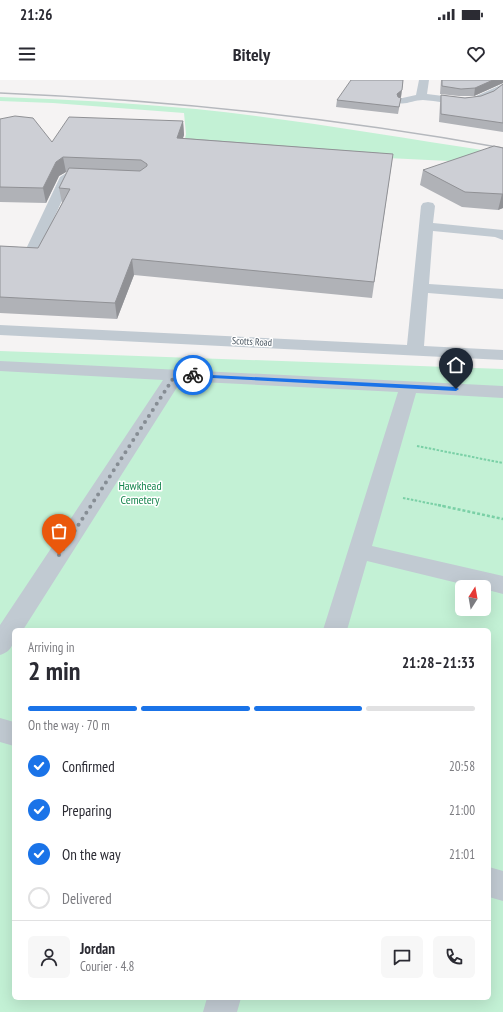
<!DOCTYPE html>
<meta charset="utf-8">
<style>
body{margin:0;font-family:"PT Sans Narrow",sans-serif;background:#f7f7f7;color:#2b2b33;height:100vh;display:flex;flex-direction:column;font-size:15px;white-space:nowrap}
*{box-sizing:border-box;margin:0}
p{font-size:13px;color:#7c7c81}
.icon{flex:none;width:22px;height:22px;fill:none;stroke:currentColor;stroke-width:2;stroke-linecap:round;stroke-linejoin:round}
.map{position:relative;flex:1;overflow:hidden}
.side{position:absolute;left:12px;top:548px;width:479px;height:372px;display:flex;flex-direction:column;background:#fff;border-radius:6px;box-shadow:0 4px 16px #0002}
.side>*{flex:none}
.needle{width:26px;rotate:11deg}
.buttons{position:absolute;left:455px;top:500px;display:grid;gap:8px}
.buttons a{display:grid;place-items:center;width:36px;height:36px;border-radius:6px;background:#fff;box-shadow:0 4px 16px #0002;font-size:20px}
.pin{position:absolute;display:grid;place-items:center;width:34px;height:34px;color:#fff;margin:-41px -17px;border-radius:50% 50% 50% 0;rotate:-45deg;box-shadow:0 0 4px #0007}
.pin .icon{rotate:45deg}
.courier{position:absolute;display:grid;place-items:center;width:40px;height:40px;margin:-20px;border:3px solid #1a73e8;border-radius:50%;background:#fff;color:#222;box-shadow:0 1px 5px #0007}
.summary em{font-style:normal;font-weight:700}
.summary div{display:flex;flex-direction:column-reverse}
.summary{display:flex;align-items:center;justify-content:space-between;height:68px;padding:0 16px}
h1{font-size:26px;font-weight:700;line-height:30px}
.bar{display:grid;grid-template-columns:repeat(4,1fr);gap:6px 4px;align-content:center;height:48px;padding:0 16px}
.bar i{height:5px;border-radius:3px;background:#e1e1e2}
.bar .selected{background:#1a73e8}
.bar p{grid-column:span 4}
.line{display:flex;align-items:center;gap:10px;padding:0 16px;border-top:1px solid #e1e1e2}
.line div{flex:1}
.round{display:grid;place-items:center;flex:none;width:42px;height:42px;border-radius:6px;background:#f7f7f7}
ol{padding:0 16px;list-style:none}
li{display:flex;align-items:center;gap:12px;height:44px}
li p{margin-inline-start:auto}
li .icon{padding:4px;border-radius:50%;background:#1a73e8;color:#fff;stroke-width:4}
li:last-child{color:#7c7c81}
li i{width:22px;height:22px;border:2px solid #e1e1e2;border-radius:50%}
.status{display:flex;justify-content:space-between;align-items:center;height:28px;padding:0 20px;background:#fff;direction:ltr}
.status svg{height:11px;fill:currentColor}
header{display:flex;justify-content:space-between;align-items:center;height:52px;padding:0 16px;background:#fff;font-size:18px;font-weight:700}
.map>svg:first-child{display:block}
.green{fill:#c3f1d5;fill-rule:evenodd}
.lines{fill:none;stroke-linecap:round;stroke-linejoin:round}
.path-far1{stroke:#7ad0a6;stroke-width:2;stroke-dasharray:2.5 1.5;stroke-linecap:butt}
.path{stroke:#7ad0a6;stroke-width:2.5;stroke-dasharray:3 2;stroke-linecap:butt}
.minor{fill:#c1cad2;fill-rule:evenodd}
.rail{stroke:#b5b8bd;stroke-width:1.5}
.wall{fill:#b0b2b7}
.shaded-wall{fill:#909195}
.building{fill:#cdcfd5;stroke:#909195}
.route{fill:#1a73e8}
.done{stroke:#868d94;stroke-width:4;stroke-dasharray:0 7.2}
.labels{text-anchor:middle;stroke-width:3;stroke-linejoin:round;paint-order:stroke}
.far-street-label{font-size:10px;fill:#4a5661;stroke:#fff}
.park-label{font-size:12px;fill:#17864f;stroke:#fff}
</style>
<div class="status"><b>21:26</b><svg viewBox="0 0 49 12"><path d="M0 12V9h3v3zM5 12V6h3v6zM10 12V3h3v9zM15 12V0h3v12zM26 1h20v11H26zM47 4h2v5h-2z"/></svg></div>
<header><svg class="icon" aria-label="menu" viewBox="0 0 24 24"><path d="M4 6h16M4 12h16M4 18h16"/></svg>Bitely<svg class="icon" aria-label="heart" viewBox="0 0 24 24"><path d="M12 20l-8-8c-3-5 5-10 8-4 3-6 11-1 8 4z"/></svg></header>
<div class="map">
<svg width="503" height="932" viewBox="0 0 503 932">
<rect width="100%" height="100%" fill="#f5f3f3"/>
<!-- green -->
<path class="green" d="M 0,17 C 65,19 131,23 196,29 C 294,39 391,56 489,71 L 490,83 L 183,68 L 186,54 L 184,33 L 53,23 L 0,21 Z
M 0,271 L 503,289 L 503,932 L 0,932 ZM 462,507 L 484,507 L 484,529 L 462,529 ZM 14,550 L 489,550 L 489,918 L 14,918 Z"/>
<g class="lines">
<!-- path-far1 -->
<path class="path-far1" d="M 417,366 L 503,383
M 403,418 L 443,426"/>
<!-- path -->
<path class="path" d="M 438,425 L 503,439"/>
<!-- minor -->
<path class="minor" d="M 419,0 L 429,0 L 427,14 L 459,18 L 474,17 L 503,4 L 503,10 C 497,13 493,18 487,20 C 466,30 444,21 423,20 C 414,20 406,25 398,23 L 397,21 L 398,19 L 416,15 Z
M 66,93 L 81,93 L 87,97 L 81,101 L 71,101 L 36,177 L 0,177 L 0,169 L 26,169 L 60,97 Z
M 428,122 L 433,123 L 435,126 L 433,143 L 503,150 L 503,160 L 495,157 L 433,151 L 429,204 L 503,209 L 503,219 L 428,213 L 424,266 L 503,270 L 503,280 L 0,255 L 0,245 L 407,265 L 421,126 L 423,123 Z
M 0,281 L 503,306 L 503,318 L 416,313 L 372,466 L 503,496 L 503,514 L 484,509 L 484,507 L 474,507 L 367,481 L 347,550 L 323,550 L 398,312 L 181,301 L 23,550 L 14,550 C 14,563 13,571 0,575 L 0,545 L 163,300 L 0,291 Z
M 0,638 L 14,642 L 14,666 L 0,662 Z
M 489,787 L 503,791 L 503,821 L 489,817 Z
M 207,918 L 241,918 L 237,932 L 203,932 Z"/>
<!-- rail -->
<path class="rail" d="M 0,13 C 169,20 336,38 503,68"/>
</g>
<!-- wall -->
<path class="wall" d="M 403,0 L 401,17 L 400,18 L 401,18 L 398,34 L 336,27 L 337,20 Z
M 441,0 L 503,0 L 503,3 L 474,16 L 459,16 L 440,14 Z
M 503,4 L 503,52 L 439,42 L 440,24 L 441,15 L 465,18 L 481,16 L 494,11 Z
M 0,39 L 52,62 L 183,41 L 184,55 L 183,58 L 393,74 L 372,218 L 134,195 L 117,239 L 0,233 L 0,166 L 38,168 L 62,123 L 59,108 L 68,92 L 66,92 L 59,96 L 46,123 L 0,122 Z
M 503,68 L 503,128 L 498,130 L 462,127 L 420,105 L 423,90 Z"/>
<!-- shaded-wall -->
<path class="shaded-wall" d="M 403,0 L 401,17 L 396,20 L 397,14 Z
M 493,0 L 503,0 L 503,3 L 474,16 L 475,8 Z
M 183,41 L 184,55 L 178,72 L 177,58 Z
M 63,77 L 66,92 L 59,96 L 46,123 L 43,108 L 56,82 Z
M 502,114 L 503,114 L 503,128 L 498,130 Z
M 132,179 L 134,195 L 117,239 L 115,223 Z"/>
<!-- building -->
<path class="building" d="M 351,0 L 403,0 L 402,10 L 397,14 L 398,17 L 401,18 L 399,27 L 337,20 Z
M 442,0 L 493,0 L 475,8 L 461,9 L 442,6 Z
M 503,4 L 503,43 L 441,34 L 441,15 L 465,18 L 481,16 L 494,11 Z
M 15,36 L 33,38 L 52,62 L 69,37 L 183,41 L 177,58 L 393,74 L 374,202 L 132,179 L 115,223 L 0,217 L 0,166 L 38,168 L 70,109 L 59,108 L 69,88 L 140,91 L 147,86 L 147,84 L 141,80 L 63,77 L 56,82 L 43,108 L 0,107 L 0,39 Z
M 494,66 L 503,68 L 503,114 L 502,114 L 465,112 L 423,90 Z"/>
<!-- route -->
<path class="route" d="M 191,294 L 456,307 L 459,309 L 456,311 L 193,297 Z"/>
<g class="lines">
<!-- done -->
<path class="done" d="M 59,475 L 176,294 L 193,295"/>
</g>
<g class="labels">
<!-- far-street labels -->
<g class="far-street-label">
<text transform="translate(252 261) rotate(3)" y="4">Scotts Road</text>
</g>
<!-- park labels -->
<g class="park-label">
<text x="140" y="410">Hawkhead<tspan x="140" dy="14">Cemetery</tspan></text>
</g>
</g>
</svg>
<div class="buttons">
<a><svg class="needle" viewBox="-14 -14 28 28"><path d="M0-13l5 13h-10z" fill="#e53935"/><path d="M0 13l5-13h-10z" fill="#7c7c81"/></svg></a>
</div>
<div class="pin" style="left:59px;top:475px;background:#ea580c"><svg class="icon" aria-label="bag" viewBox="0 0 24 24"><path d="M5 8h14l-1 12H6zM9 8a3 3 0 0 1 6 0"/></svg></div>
<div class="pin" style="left:456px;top:309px;background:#1f2937"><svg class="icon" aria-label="home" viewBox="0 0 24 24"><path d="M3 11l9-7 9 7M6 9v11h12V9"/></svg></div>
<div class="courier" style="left:193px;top:295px"><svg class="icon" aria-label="bike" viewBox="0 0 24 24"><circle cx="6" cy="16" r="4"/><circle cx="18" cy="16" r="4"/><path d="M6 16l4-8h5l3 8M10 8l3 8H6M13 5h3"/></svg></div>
<section class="side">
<div class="summary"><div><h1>2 min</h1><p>Arriving in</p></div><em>21:28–21:33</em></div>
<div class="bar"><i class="selected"></i><i class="selected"></i><i class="selected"></i><i></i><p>On the way · 70 m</p></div>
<ol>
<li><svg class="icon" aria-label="check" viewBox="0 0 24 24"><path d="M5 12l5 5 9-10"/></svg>Confirmed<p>20:58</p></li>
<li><svg class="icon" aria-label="check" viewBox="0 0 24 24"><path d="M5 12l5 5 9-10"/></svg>Preparing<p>21:00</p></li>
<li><svg class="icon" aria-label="check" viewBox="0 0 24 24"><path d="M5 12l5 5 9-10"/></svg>On the way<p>21:01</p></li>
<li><i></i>Delivered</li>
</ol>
<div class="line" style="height:72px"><a class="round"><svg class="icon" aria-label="person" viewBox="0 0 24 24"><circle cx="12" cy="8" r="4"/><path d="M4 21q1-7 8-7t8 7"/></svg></a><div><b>Jordan</b><p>Courier · 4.8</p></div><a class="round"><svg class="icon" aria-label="chat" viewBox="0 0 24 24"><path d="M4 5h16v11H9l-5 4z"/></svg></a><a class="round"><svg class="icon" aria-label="phone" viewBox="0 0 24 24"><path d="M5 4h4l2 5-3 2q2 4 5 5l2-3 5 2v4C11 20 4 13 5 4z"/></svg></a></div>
</section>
</div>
